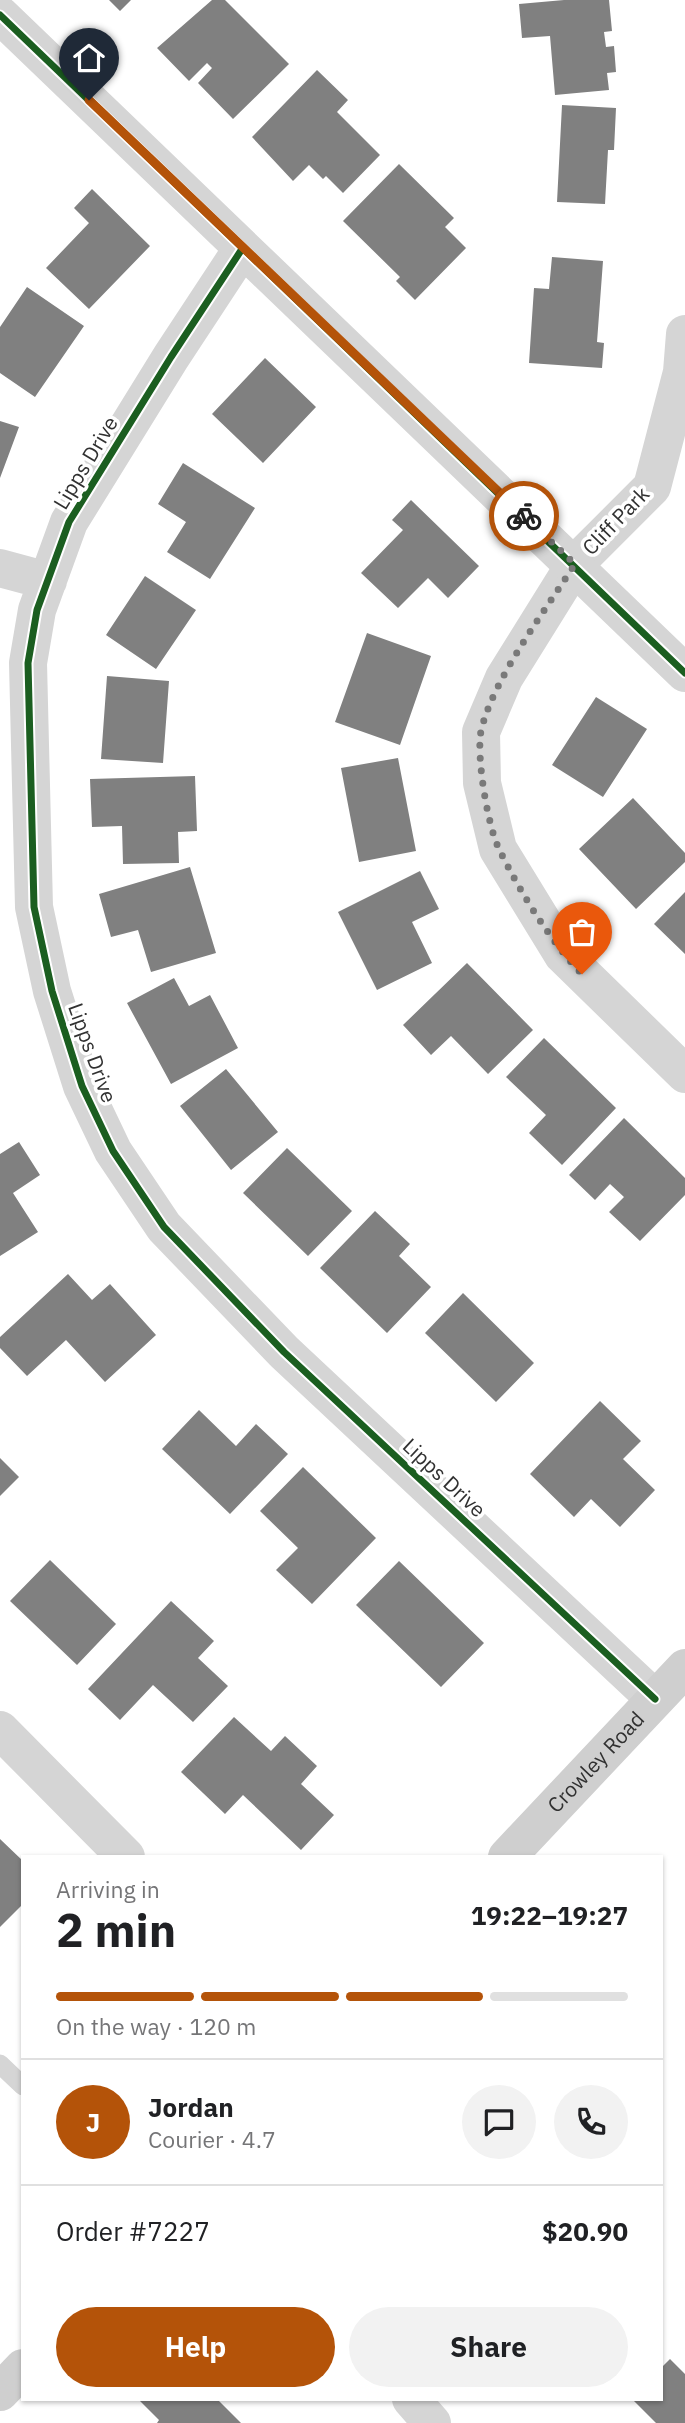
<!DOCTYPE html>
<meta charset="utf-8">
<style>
body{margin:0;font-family:"IBM Plex Sans",sans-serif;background:#f2f2f2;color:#202124;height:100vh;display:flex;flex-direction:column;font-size:26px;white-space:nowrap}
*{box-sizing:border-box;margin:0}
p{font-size:23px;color:#757577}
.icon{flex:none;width:38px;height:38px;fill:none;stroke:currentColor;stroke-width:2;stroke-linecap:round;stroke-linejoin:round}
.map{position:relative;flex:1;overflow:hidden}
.details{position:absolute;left:21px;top:1855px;width:642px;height:546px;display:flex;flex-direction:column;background:#fff;border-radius:0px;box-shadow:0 2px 5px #0004}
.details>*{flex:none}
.pin{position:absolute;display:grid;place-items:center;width:60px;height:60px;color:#fff;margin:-72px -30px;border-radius:50% 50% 50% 0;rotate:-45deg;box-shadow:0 0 7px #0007}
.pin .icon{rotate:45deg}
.courier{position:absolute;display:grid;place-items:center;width:70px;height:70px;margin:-35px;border:5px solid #b45309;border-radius:50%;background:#fff;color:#222;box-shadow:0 2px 9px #0007}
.overview em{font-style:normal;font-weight:700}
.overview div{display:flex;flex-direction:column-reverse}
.overview{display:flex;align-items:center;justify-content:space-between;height:119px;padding:0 35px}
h1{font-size:46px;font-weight:700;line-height:52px}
.bar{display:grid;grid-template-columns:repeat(4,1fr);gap:10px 7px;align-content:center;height:84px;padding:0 35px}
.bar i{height:9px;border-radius:5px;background:#e0e0e0}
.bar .on{background:#b45309}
.bar p{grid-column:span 4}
.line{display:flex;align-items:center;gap:18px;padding:0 35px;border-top:2px solid #e0e0e0}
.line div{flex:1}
.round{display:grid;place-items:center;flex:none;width:74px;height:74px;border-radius:37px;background:#f2f2f2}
.button{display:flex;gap:14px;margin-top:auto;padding:14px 35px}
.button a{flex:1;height:80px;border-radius:42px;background:#b45309;color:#fff;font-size:28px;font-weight:700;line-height:80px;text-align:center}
.button a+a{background:#f2f2f2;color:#202124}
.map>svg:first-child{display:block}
.building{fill:#808080}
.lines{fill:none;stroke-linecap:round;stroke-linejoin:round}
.service{stroke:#d5d5d5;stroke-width:19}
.minor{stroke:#d5d5d5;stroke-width:38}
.tertiary{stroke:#d5d5d5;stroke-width:38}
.secondary{stroke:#cfcfcf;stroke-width:38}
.cycleway-casing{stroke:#fff;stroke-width:11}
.cycleway{stroke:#1b5e20;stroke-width:7}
.done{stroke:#797979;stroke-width:7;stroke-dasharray:0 12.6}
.route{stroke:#b45309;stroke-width:9}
.labels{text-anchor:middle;stroke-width:7;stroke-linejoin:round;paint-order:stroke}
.street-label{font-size:21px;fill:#313131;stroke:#fff}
</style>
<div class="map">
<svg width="685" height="2423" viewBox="0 0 685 2423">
<rect width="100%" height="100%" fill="#fff"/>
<!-- building -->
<path class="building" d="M 109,0 L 131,0 L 120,11 Z
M 212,0 L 225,0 L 289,64 L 233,119 L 198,83 L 212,68 L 207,63 L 189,81 L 157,48 Z
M 564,0 L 609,0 L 612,31 L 604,32 L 606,47 L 614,46 L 616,72 L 607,73 L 609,90 L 555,95 L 550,36 L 522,38 L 519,4 Z
M 317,70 L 348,100 L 337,112 L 380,155 L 343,193 L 326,176 L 323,179 L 309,165 L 293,181 L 252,137 Z
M 562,105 L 616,108 L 614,150 L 608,150 L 605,204 L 557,202 Z
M 399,164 L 454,218 L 445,227 L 466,248 L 415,300 L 396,281 L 400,277 L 343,221 Z
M 92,189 L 150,246 L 89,309 L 46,268 L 89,223 L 74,208 Z
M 552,257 L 603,261 L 597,342 L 604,343 L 602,368 L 529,363 L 534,288 L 549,289 Z
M 27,287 L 84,326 L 35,397 L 0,373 L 0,327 Z
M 265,358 L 316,407 L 263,463 L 212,414 Z
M 0,421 L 19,427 L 0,478 Z
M 183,463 L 255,508 L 210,579 L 167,552 L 186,522 L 158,504 Z
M 411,500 L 479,566 L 448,598 L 428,578 L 398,608 L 361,573 L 403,530 L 392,520 Z
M 145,576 L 196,610 L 156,669 L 106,635 Z
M 367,633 L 431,656 L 400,745 L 335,722 Z
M 107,676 L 169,681 L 163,763 L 101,759 Z
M 596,697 L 647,729 L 603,797 L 552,765 Z
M 398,758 L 416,851 L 359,862 L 341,768 Z
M 195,776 L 197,831 L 178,832 L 179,863 L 123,864 L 122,826 L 92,827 L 90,779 Z
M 633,798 L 685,853 L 685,862 L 636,909 L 579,849 Z
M 190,867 L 216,953 L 151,972 L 138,930 L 111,937 L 99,894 Z
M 420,871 L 439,909 L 412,922 L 432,963 L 377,990 L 338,912 Z
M 685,892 L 685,954 L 654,924 Z
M 467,963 L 533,1030 L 488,1074 L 451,1036 L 431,1055 L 403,1025 Z
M 174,978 L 189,1006 L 210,995 L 238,1048 L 171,1084 L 127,1003 Z
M 544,1038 L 616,1108 L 562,1165 L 529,1133 L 546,1115 L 506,1077 Z
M 226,1069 L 278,1132 L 231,1170 L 180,1106 Z
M 624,1118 L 685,1178 L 685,1195 L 640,1241 L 609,1212 L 624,1197 L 610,1184 L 595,1200 L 569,1175 Z
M 19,1142 L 40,1175 L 13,1193 L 38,1232 L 0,1256 L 0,1154 Z
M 287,1148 L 352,1211 L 308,1256 L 243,1193 Z
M 375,1211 L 410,1244 L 399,1256 L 431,1287 L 387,1333 L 320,1268 Z
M 68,1274 L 92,1300 L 110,1284 L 156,1335 L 105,1382 L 66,1340 L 27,1376 L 0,1348 L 0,1337 Z
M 463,1293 L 534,1363 L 496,1402 L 425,1333 Z
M 600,1401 L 641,1441 L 623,1459 L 655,1490 L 620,1527 L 591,1499 L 574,1517 L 530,1474 Z
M 199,1410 L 236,1446 L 256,1424 L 288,1454 L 230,1514 L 162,1449 Z
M 0,1458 L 19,1477 L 0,1496 Z
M 303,1467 L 376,1538 L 312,1604 L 276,1570 L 298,1548 L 260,1511 Z
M 50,1560 L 116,1624 L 77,1665 L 10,1601 Z
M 399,1561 L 484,1643 L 441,1687 L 356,1605 Z
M 171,1601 L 214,1641 L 198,1658 L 228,1686 L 193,1722 L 153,1685 L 120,1720 L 88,1689 Z
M 234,1717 L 271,1751 L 285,1736 L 317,1766 L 301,1784 L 334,1815 L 301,1850 L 243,1795 L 225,1814 L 181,1772 Z
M 0,1839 L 23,1861 L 23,1904 L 0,1927 Z
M 670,2359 L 685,2374 L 685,2423 L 656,2423 L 632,2399 L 662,2399 L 662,2367 Z
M 138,2399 L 217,2399 L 241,2423 L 157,2423 L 159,2420 Z"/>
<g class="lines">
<!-- service -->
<path class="service" d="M 0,2064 L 23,2086"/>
<!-- minor -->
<path class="minor" d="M 242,249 L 171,357 L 69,522 L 37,610 L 28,663 L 34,907 L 52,991 L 82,1086 L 113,1151 L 164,1227 L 284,1352 L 655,1699
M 685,334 L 682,372 L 652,487 L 575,564 L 504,678 L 481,732 L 482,783 L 498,849 L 563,955 L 685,1074
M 0,568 L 48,581
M 0,1730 L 126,1857
M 411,2399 L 432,2423"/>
<!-- tertiary -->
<path class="tertiary" d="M 0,15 L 685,673"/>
<!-- secondary -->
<g class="secondary">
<path id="s1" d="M 507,1857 L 685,1668"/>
<path d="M 0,2392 L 23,2368"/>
</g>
<!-- cycleway casing -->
<g class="cycleway-casing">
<path id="cycleway" d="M 0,15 L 685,673
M 242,249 L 171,357 L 69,522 L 37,610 L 28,663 L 34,907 L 52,991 L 82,1086 L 113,1151 L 164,1227 L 284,1352 L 655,1699"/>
</g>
<!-- cycleway -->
<use href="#cycleway" class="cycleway"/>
</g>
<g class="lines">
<!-- done -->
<path class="done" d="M 524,516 L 575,564 C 545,611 493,679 481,731 C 476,756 488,829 500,851 C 520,892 551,942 582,974"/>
<!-- route -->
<path class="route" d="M 89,100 L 524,516"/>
</g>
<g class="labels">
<!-- street labels -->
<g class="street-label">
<text transform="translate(86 463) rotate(-59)" y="7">Lipps Drive</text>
<text transform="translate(616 521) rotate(-46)" y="7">Cliff Park</text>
<text transform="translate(92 1053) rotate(70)" y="7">Lipps Drive</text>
<text transform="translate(444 1478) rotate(43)" y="7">Lipps Drive</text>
<text dy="7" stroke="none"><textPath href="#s1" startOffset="130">Crowley Road</textPath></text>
</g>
</g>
</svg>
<div class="pin" style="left:582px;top:974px;background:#ea580c"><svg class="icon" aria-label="bag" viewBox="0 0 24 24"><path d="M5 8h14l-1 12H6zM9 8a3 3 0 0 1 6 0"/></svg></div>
<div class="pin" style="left:89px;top:100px;background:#1f2937"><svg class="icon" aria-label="home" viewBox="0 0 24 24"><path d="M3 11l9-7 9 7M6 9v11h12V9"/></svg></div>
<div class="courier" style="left:524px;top:516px"><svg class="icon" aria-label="bike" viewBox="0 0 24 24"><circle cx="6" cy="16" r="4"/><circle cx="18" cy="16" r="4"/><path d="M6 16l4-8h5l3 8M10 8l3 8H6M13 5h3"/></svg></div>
<section class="details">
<div class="overview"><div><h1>2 min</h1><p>Arriving in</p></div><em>19:22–19:27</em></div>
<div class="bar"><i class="on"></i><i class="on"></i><i class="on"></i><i></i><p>On the way · 120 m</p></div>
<div class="line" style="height:126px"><b class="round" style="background:#b45309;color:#fff">J</b><div><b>Jordan</b><p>Courier · 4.7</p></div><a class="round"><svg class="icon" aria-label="chat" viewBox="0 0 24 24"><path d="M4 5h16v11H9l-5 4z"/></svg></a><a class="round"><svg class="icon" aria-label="phone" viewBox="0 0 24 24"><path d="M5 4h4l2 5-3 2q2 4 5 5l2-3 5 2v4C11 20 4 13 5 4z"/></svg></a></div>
<div class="line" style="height:91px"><div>Order #7227</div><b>$20.90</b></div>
<div class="button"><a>Help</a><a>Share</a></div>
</section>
</div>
